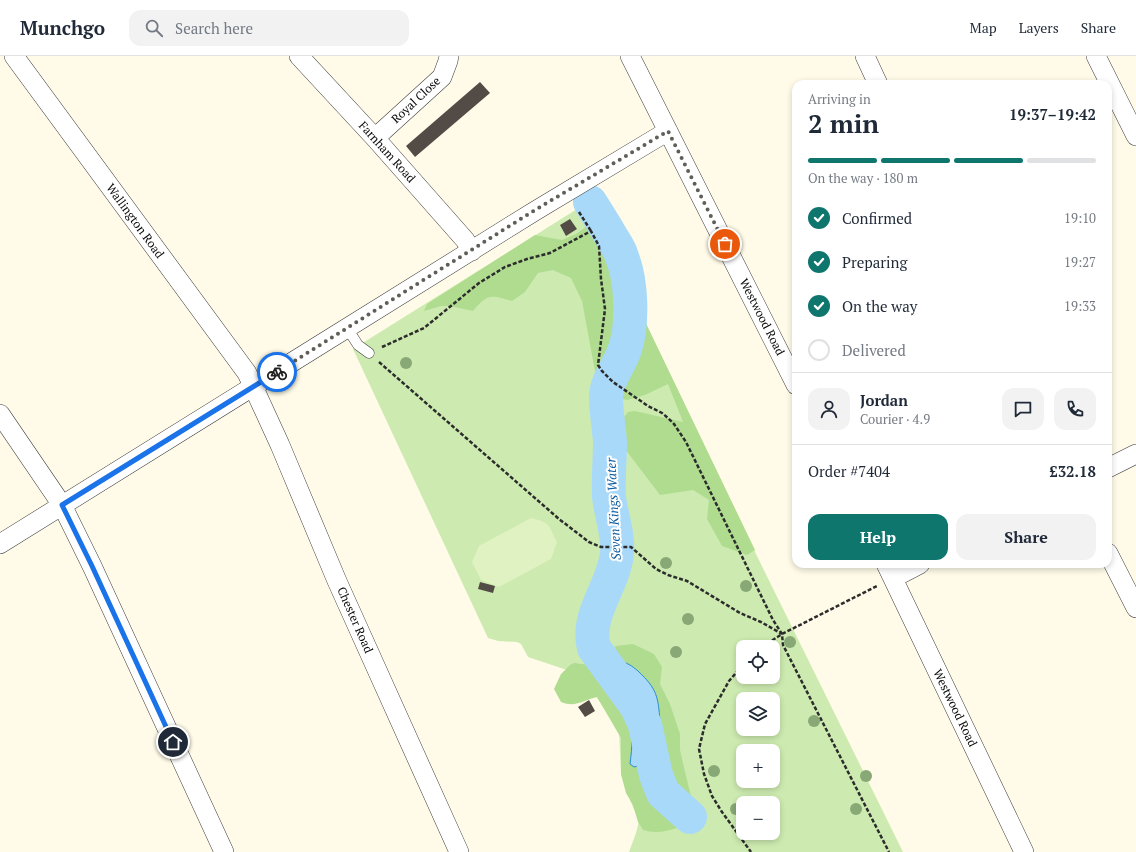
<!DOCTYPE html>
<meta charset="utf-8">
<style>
body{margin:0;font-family:"PT Serif",serif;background:#f2f2f3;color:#1f2937;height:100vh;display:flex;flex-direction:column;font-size:15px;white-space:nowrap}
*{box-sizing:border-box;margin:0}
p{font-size:13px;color:#747a83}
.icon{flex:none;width:22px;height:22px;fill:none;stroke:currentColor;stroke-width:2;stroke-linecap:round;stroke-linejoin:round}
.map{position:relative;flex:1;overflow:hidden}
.panel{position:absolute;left:792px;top:24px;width:320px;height:488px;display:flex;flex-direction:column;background:#fff;border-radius:12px;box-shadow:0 2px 6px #0003}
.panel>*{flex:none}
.fabs{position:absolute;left:736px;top:584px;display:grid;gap:8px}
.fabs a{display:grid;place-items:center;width:44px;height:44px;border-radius:8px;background:#fff;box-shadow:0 2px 6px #0003;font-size:20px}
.pin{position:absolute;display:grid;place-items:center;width:34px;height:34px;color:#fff;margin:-17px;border:2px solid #fff;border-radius:50%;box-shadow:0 1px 4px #0007}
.courier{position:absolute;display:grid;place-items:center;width:40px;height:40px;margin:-20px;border:3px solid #1a73e8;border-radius:50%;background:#fff;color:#222;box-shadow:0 1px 5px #0007}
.head em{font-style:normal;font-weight:800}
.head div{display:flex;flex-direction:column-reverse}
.head{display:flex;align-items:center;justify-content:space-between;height:68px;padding:0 16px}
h1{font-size:26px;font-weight:800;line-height:30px}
.bar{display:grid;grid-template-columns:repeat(4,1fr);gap:6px 4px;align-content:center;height:48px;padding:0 16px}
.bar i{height:5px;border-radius:3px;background:#e0e1e3}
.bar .on{background:#0f766e}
.bar p{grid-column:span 4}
.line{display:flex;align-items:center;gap:10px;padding:0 16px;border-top:1px solid #e0e1e3}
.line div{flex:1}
.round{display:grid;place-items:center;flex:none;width:42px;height:42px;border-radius:12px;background:#f2f2f3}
ol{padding:0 16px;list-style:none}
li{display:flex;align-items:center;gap:12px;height:44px}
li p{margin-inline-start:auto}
li .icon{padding:4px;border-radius:50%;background:#0f766e;color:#fff;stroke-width:4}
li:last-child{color:#747a83}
li i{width:22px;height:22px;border:2px solid #e0e1e3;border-radius:50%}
.action{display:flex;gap:8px;margin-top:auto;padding:8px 16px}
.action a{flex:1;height:46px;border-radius:12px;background:#0f766e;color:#fff;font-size:16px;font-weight:800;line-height:46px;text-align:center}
.action a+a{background:#f2f2f3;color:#1f2937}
header{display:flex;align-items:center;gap:24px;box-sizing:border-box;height:56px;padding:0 20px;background:#fff;border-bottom:1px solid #e0e1e3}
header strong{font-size:19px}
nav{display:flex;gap:22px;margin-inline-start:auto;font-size:14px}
.search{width:280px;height:36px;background:#f2f2f3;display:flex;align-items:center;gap:10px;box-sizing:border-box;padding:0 14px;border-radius:12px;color:#747a83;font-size:15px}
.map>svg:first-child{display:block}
.green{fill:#cdebb0;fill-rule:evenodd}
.forest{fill:#afdc8f}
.pitch{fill:#e0f1c2}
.water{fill:#a9d9f9;stroke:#2d8dd4}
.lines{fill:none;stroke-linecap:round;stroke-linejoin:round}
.river{stroke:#a9d9f9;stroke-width:34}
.building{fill:#534c46}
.service-casing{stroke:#3d3d3d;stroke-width:11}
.minor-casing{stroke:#3d3d3d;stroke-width:20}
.path{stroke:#2c2c2c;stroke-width:2.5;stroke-dasharray:4 2;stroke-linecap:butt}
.service{stroke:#fff;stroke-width:10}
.minor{stroke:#fff;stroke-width:19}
.tree{fill:#88a876}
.done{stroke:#605e58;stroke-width:4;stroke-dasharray:0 7.2}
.route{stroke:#1a73e8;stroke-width:5}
.labels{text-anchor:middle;stroke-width:4;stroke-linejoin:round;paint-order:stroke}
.street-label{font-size:12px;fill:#0a0a0a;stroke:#fff}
.water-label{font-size:13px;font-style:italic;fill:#0f5da1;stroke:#fff}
</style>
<header>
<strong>Munchgo</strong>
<div class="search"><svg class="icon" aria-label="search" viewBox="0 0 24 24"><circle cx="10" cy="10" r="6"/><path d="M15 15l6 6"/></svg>Search here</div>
<nav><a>Map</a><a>Layers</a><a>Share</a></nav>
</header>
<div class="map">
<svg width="1136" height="796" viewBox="0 0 1136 796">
<rect width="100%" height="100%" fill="#fffbe8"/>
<!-- green -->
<path class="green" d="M 585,148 L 636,240 L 639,253 L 757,500 L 903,796 L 629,796 L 636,777 L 639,765 L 627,737 L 621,718 L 619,675 L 596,640 L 573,616 L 528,601 L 521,588 L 517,586 L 498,585 L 488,582 L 353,293 ZM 743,591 L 773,591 L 773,621 L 743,621 ZM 743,643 L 773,643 L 773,673 L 743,673 ZM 743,695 L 773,695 L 773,725 L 743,725 ZM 743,747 L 773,747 L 773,777 L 743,777 Z"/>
<!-- forest -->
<path class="forest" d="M 594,165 L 636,240 L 639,253 L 755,494 L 747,499 L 722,490 L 707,463 L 709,444 L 693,434 L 660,439 L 622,389 L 622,364 L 628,356 L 635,355 L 683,366 L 668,328 L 645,339 L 627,344 L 614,341 L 597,326 L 582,245 L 571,222 L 553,214 L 538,217 L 525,236 L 512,245 C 491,239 488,237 473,255 L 450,250 L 441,250 L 424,255 L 427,248 L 535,179 L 562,184 L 576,178 Z
M 633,588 L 654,598 L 662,611 L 660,628 L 670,648 L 680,678 L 680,694 L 686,720 L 691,740 L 699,757 L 699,762 C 683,771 661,780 643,774 L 638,766 L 633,749 L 626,737 L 621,718 L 621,682 L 597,641 C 583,644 576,652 561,646 L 554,633 L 561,618 L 570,609 L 574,607 L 589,609 L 599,606 L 616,590 Z"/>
<!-- pitch -->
<path class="pitch" d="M 531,462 C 551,467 548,469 557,486 L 551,503 L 499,531 L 481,524 L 472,506 L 479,490 Z"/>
<!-- water -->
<path class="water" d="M 619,606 C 627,606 632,610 638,615 C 657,633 658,640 660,665 C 660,673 663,681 663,690 C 655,699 647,709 634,711 L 630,708 C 632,692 634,674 628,659 C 622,644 605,632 605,615 Z"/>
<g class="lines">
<!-- river -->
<path class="river" d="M 590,146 C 597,157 604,168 611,180 C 615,187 620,193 622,201 C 632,226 633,268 625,293 C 620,309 606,324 606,341 C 606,356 609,371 610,386 C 610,404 608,422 609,441 C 611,458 619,481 617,497 C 614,530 585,558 594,592 L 637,651 L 645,669 L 656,719 L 663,737 L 690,761"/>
</g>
<!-- building -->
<path class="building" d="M 480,26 L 490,37 L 415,101 L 406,90 Z
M 570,163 L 577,173 L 566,180 L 560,169 Z
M 480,526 L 495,530 L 493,537 L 478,533 Z
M 589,644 L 595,655 L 585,661 L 578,651 Z"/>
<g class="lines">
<!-- service casing -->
<g class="service-casing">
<path id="service" d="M 347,272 L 358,289 L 369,297"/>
</g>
<!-- minor casing -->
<g class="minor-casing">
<path id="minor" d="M 14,0 L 247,317 L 280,389 L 337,525 L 459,796
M 299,0 L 375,82 L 465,184 L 472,195
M 630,0 L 796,329
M 865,0 L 878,28
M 1096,0 L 1136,80
M 375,82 L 442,21 L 448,5 L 449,0
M 0,358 L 62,449 L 92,510 L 224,796
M 1108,412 L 1136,398
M 0,488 L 535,155 L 668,75
M 1108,497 L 1136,552
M 886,508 L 1024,796
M 893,522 L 920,508"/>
</g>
<!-- path -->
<path class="path" d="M 579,156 L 591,175
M 382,291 L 424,272 L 479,227 L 505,211 L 527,203 L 550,197 L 591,175 L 599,190 L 601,223 L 605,253 L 598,309 L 602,315 L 613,326 L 648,350 L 662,357 L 668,362 L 674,368 L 686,386 L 773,564 L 782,578 L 783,589 L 889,796
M 379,306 L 559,463 L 589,486 L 601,491 L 631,491 L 656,513 L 668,519 L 687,525 L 740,557 L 761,566 L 782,578
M 762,591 L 782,578 L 877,530
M 743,609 L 729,625 L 705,668 L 699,693 L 704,718 L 712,740 L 722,756 L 751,796"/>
<!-- service -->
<use href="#service" class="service"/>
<!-- minor -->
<use href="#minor" class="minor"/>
</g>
<!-- trees -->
<g class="tree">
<circle cx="406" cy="307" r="6"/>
<circle cx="666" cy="507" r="6"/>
<circle cx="746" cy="530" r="6"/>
<circle cx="688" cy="563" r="6"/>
<circle cx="790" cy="586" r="6"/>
<circle cx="676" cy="596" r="6"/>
<circle cx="814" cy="665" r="6"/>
<circle cx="714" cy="715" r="6"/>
<circle cx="866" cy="720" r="6"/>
<circle cx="736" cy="753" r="6"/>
<circle cx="856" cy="753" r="6"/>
</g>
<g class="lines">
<!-- done -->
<path class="done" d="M 277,316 L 535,154 L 668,75 L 725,188"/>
<!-- route -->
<path class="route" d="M 173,686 L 92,510 L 62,449 L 277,316"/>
</g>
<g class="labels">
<!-- street labels -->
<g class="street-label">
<text transform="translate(416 44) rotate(-43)" y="4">Royal Close</text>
<text transform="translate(387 96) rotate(48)" y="4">Farnham Road</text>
<text transform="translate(135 165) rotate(54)" y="4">Wallington Road</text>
<text transform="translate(762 261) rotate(63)" y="4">Westwood Road</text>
<text transform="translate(355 564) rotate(66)" y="4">Chester Road</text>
<text transform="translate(955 652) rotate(64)" y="4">Westwood Road</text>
</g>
<!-- water labels -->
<g class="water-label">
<text transform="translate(613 453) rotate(-93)" y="5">Seven Kings Water</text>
</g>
</g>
</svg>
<div class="fabs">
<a><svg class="icon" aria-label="locate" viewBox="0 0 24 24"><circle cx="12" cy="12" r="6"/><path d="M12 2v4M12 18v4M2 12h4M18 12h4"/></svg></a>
<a><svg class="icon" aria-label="layers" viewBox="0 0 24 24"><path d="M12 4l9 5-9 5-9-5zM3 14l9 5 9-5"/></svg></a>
<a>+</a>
<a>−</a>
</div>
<div class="pin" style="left:725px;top:188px;background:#ea580c"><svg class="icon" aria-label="bag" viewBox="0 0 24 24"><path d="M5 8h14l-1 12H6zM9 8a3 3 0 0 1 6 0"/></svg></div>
<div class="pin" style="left:173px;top:686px;background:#1f2937"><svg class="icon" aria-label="home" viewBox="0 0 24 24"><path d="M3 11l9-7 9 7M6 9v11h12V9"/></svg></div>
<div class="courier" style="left:277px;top:316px"><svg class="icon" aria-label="bike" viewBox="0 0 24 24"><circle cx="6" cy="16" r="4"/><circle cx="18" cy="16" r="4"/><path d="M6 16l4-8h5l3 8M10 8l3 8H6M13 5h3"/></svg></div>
<section class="panel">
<div class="head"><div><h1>2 min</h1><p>Arriving in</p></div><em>19:37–19:42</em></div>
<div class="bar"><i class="on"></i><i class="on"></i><i class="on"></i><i></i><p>On the way · 180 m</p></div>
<ol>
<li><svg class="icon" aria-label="check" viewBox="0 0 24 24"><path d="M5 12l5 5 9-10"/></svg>Confirmed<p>19:10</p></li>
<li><svg class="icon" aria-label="check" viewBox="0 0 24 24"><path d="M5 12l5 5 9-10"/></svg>Preparing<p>19:27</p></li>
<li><svg class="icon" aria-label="check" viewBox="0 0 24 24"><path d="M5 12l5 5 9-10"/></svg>On the way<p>19:33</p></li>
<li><i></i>Delivered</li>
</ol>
<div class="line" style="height:72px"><a class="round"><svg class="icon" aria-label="person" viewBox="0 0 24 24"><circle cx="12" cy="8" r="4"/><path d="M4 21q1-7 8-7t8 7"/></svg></a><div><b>Jordan</b><p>Courier · 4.9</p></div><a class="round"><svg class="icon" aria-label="chat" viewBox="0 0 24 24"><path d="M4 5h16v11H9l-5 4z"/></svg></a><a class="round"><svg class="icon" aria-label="phone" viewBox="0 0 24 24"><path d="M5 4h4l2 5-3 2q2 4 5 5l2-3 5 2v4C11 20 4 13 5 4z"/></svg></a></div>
<div class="line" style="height:52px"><div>Order #7404</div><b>£32.18</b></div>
<div class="action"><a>Help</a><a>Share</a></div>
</section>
</div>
